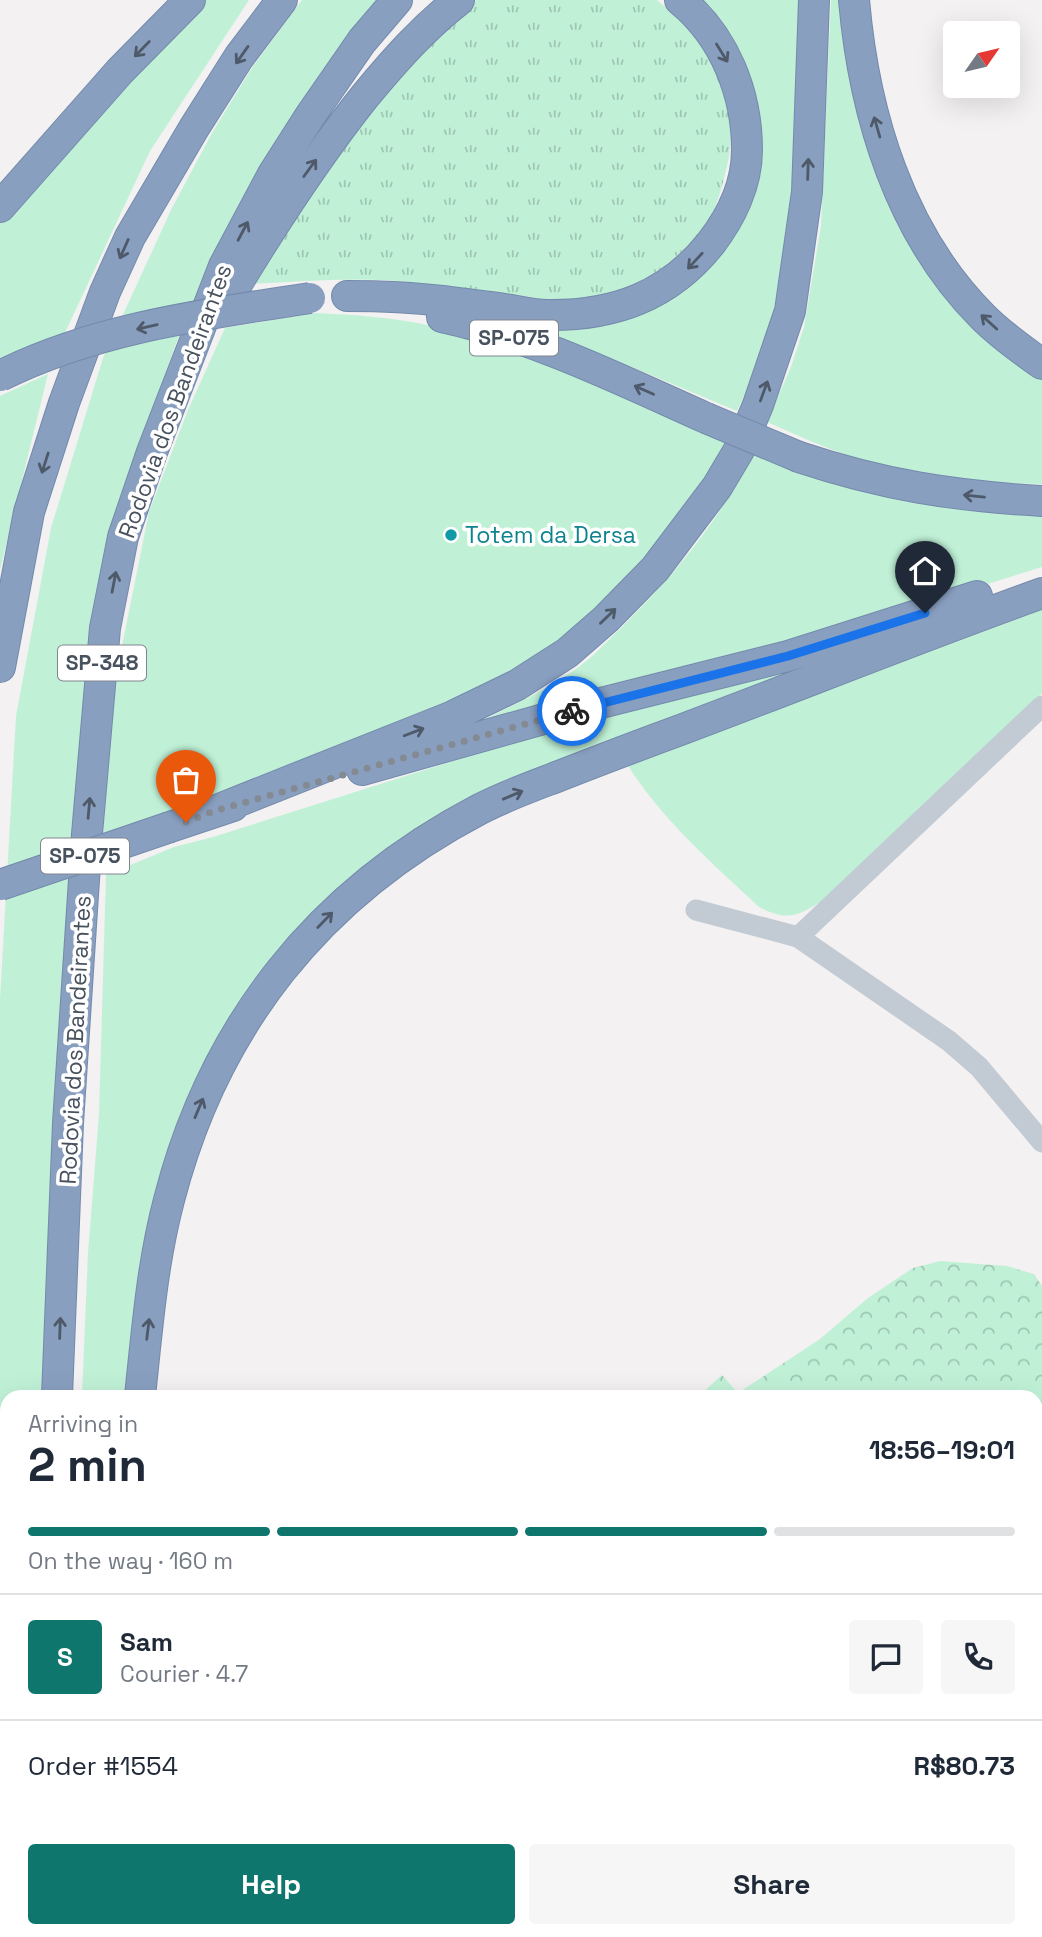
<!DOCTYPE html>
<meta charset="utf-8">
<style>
body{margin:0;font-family:"Space Grotesk",sans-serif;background:#f6f6f7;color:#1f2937;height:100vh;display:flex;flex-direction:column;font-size:26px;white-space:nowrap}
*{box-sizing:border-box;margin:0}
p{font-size:23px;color:#747a83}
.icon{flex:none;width:38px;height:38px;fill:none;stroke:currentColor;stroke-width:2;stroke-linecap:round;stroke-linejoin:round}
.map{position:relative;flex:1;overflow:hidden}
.sheet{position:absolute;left:0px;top:1390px;width:1043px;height:548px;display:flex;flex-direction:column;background:#fff;border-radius:21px 21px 0 0;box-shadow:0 7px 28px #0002}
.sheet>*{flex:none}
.needle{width:46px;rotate:56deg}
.controls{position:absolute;left:943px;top:21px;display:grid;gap:14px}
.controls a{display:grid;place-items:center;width:77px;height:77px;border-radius:7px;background:#fff;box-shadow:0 7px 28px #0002;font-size:35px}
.pin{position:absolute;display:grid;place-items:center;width:60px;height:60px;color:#fff;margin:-72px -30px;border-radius:50% 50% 50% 0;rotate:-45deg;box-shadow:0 0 7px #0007}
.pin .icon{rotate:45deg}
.courier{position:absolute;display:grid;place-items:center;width:70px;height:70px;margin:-35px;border:5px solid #1a73e8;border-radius:50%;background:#fff;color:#222;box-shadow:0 2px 9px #0007}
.summary em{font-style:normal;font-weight:600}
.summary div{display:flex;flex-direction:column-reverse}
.summary{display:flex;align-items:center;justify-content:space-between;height:119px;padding:0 28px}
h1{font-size:46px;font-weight:600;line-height:52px}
.bar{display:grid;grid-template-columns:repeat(4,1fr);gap:10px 7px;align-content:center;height:84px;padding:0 28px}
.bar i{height:9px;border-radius:5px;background:#e0e1e3}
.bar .on{background:#0f766e}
.bar p{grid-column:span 4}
.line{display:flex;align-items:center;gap:18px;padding:0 28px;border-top:2px solid #e0e1e3}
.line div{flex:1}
.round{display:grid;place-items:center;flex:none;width:74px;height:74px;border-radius:7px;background:#f6f6f7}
.action{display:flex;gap:14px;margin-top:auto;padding:14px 28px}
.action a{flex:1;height:80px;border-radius:7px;background:#0f766e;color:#fff;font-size:28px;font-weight:600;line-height:80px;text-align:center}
.action a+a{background:#f6f6f7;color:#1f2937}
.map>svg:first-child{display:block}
.grass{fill:#c0f1d7}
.forest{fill:url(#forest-crowns)}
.park{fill:url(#park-tufts)}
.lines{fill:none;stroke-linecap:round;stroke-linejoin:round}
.highway-casing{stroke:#748aac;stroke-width:32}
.minor{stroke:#c2cad3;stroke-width:21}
.highway{stroke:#899fc0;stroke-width:30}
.highway-bridge-casing{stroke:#748aac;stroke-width:32;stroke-linecap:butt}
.highway-bridge{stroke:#899fc0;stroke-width:30}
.oneway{stroke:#4e5a69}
.done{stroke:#848a92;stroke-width:7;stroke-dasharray:0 12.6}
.route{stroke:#1a73e8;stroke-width:9}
.culture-dot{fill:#0f9aa8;stroke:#fff;stroke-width:2.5}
.labels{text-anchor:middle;stroke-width:7;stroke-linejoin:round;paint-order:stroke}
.shield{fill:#fff;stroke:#7f868f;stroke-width:2}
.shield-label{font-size:21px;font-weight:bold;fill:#48525f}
.street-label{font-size:23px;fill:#48525f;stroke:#fff}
.culture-label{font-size:23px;fill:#0d838f;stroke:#fff;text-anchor:start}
</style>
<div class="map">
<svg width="1042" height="1937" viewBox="0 0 1042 1937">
<defs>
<pattern id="forest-crowns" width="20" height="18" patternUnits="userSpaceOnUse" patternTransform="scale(1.75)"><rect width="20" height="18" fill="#c0f1d7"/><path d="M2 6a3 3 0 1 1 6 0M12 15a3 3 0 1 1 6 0" fill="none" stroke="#9ec6b2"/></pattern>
<pattern id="park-tufts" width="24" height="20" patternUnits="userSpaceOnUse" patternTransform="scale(1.75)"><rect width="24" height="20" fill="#c0f1d7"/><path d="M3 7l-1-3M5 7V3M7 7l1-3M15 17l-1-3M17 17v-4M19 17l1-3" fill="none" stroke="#9ec6b2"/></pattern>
</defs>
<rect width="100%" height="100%" fill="#f3f1f1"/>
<!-- grass -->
<path class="grass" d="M 204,0 L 249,0 L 150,151 L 63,337 L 0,362 L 0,223 L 155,51 Z
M 302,0 L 381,0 L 200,287 L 177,341 L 137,453 L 89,648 L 76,808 L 46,1396 L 7,1396 L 7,1930 L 14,1930 L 14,1937 L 0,1937 L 0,1000 L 16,716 L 51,528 L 103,358 L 172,208 L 212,133 L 253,66 Z
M 701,0 L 804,0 L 792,218 L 772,318 L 752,380 L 737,411 L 526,323 L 563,328 L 595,327 L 627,317 L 705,272 L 726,249 L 741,223 L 755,95 L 745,65 L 728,33 Z
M 831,0 L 847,0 L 894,196 L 1042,374 L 1042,484 C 980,483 917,477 857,458 C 826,449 797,435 767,422 L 791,367 L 804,327 L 821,226 Z
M 315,313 C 355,315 393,317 432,326 C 535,349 634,400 730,442 L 670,535 L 565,641 L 505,680 L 103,841 L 110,720 L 118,666 L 149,512 L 188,410 L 225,328 Z
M 48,374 L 0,570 L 0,396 Z
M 754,452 L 1042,512 L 1042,567 L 852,626 L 473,725 C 509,707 547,690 580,666 C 595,655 606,642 619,630 C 677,572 716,525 754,452 Z
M 1042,604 L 1042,693 L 825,899 C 798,916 788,922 759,907 C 711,862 660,818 625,761 Z
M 878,644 L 444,817 L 219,1044 L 128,1396 L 82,1396 L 88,1253 L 99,1114 L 106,875 L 174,847 L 213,837 L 491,749 L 667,700 Z"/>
<!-- forest -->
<path class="forest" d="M 940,1261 L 1007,1266 L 1034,1274 L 1042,1286 L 1042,1547 L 1036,1551 L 1036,1396 L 699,1396 L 722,1375 L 738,1393 L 820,1339 L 868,1298 L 913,1268 Z
M 1042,1635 L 1042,1734 L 1036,1728 L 1036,1638 Z"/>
<!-- park -->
<path class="park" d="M 476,0 L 657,0 C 667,9 680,17 689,28 C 720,62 739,120 727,166 C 723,183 719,200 711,216 C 705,228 694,239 684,249 C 649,284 606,300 556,302 C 542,302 527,298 514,297 C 479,292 444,286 409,282 C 354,276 299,282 245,284 L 319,172 L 432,35 Z"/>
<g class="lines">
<!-- highway casing -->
<g class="highway-casing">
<path id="highway" d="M 854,0 C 864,115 900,234 983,317 C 1001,335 1022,350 1042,364
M 0,207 L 120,71 L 190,0
M 347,296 C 379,296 410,297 442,301 C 463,304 484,306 505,309 C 519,311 534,315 547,315 C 614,316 669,296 711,243 C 731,217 747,184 747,150 C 747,94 725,37 680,0
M 229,297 C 271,227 314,160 365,96 C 394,61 423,28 459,0
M 442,317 C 534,337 621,380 706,418
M 799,457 C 883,485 954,496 1042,501
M 0,667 L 29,512 L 64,403 L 105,292 L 130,237 L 194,128 L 239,57 L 282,0
M 362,770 L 597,704 L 788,656 L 977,596
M 214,811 L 453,716 L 517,685 L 567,653 L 606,619 L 655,569 L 717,487 L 739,450 L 758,405 L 790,311 L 807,192 L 814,0
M 170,827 L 233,806
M 57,1396 L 68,1123 L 87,834 L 105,628 L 123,537 L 152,452 L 224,266 L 273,174 L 310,116 L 362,41 L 397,0
M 140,1396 C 147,1331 152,1264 169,1200 C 214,1025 319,893 480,809 C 505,796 533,786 559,776 C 600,760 642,744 683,729 C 803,684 922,636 1042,593
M 28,1937 L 28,1930
M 76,1937 L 77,1930"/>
</g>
<!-- minor -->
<path class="minor" d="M 696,910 L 798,937 L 949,1041 L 979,1067 L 1042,1142
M 798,937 L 1042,706"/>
<!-- highway -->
<use href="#highway" class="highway"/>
<!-- highway-bridge casing -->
<g class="highway-bridge-casing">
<path id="highway-bridge" d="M 0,376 C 96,328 206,314 310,298
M 706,418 L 799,457
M 0,885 L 170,827"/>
</g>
<!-- highway-bridge -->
<use href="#highway-bridge" class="highway-bridge"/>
</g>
<!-- one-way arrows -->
<defs><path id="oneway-shaft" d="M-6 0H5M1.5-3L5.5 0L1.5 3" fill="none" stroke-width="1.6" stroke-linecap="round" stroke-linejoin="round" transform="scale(1.75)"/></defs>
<g class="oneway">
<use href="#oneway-shaft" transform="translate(142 49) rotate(134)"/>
<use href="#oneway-shaft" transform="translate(722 53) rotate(58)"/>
<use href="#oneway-shaft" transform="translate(242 55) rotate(125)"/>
<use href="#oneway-shaft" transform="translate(877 127) rotate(-106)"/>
<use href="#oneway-shaft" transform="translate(310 168) rotate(-54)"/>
<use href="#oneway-shaft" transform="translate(808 169) rotate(-88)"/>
<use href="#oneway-shaft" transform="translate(243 231) rotate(-62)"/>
<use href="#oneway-shaft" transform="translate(124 249) rotate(114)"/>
<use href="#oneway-shaft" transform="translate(695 261) rotate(133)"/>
<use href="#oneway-shaft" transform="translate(989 322) rotate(-138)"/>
<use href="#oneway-shaft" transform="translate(147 327) rotate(167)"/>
<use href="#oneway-shaft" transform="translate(644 390) rotate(-156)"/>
<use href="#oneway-shaft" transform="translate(764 391) rotate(-70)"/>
<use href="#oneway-shaft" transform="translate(45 463) rotate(108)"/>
<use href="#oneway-shaft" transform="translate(974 496) rotate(-174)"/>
<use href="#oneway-shaft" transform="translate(114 582) rotate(-79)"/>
<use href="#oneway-shaft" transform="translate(608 616) rotate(-44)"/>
<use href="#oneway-shaft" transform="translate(414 732) rotate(-21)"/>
<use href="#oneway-shaft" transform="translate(513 795) rotate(-23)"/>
<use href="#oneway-shaft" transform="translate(89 808) rotate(-85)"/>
<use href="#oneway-shaft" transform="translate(325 920) rotate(-46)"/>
<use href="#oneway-shaft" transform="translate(199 1108) rotate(-67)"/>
<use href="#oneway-shaft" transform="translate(60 1328) rotate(-88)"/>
<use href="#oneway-shaft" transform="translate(148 1329) rotate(-83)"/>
</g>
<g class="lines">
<!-- done -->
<path class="done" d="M 186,822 L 214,811 L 572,711"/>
<!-- route -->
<path class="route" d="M 572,711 L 788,656 L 925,613"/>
</g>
<!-- markers -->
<circle class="culture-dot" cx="451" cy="535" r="7"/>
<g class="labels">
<!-- shield labels -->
<g class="shield">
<rect x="470" y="320.5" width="88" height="35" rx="5"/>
<rect x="58" y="645.5" width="88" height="35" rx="5"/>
<rect x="41" y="838.5" width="88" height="35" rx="5"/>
</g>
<g class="shield-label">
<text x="514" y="345">SP-075</text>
<text x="102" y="670">SP-348</text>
<text x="85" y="863">SP-075</text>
</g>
<!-- street labels -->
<g class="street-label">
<text transform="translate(175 401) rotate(-70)" y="8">Rodovia dos Bandeirantes</text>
<text transform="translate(75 1040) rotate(-87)" y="8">Rodovia dos Bandeirantes</text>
</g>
<!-- culture labels -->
<g class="culture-label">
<text x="465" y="543">Totem da Dersa</text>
</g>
</g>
</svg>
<div class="controls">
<a><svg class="needle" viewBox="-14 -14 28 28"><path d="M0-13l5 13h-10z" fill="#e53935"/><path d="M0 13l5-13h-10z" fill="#747a83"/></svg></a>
</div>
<div class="pin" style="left:186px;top:822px;background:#ea580c"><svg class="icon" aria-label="bag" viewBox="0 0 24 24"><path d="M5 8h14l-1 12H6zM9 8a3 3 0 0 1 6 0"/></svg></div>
<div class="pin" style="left:925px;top:613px;background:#1f2937"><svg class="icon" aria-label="home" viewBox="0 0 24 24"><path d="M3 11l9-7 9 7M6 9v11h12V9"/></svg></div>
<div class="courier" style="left:572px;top:711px"><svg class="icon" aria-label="bike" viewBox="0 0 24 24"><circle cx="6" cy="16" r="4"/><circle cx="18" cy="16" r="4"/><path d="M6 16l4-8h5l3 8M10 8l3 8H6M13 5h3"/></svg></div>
<section class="sheet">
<div class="summary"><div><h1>2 min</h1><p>Arriving in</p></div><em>18:56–19:01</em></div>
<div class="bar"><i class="on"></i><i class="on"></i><i class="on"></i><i></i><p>On the way · 160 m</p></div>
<div class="line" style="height:126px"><b class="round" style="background:#0f766e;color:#fff">S</b><div><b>Sam</b><p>Courier · 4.7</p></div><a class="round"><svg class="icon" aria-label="chat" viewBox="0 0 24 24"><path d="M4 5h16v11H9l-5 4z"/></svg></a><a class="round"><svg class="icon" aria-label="phone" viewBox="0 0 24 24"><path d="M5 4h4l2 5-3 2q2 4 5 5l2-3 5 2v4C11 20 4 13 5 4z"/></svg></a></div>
<div class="line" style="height:91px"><div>Order #1554</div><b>R$80.73</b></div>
<div class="action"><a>Help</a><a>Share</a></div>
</section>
</div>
